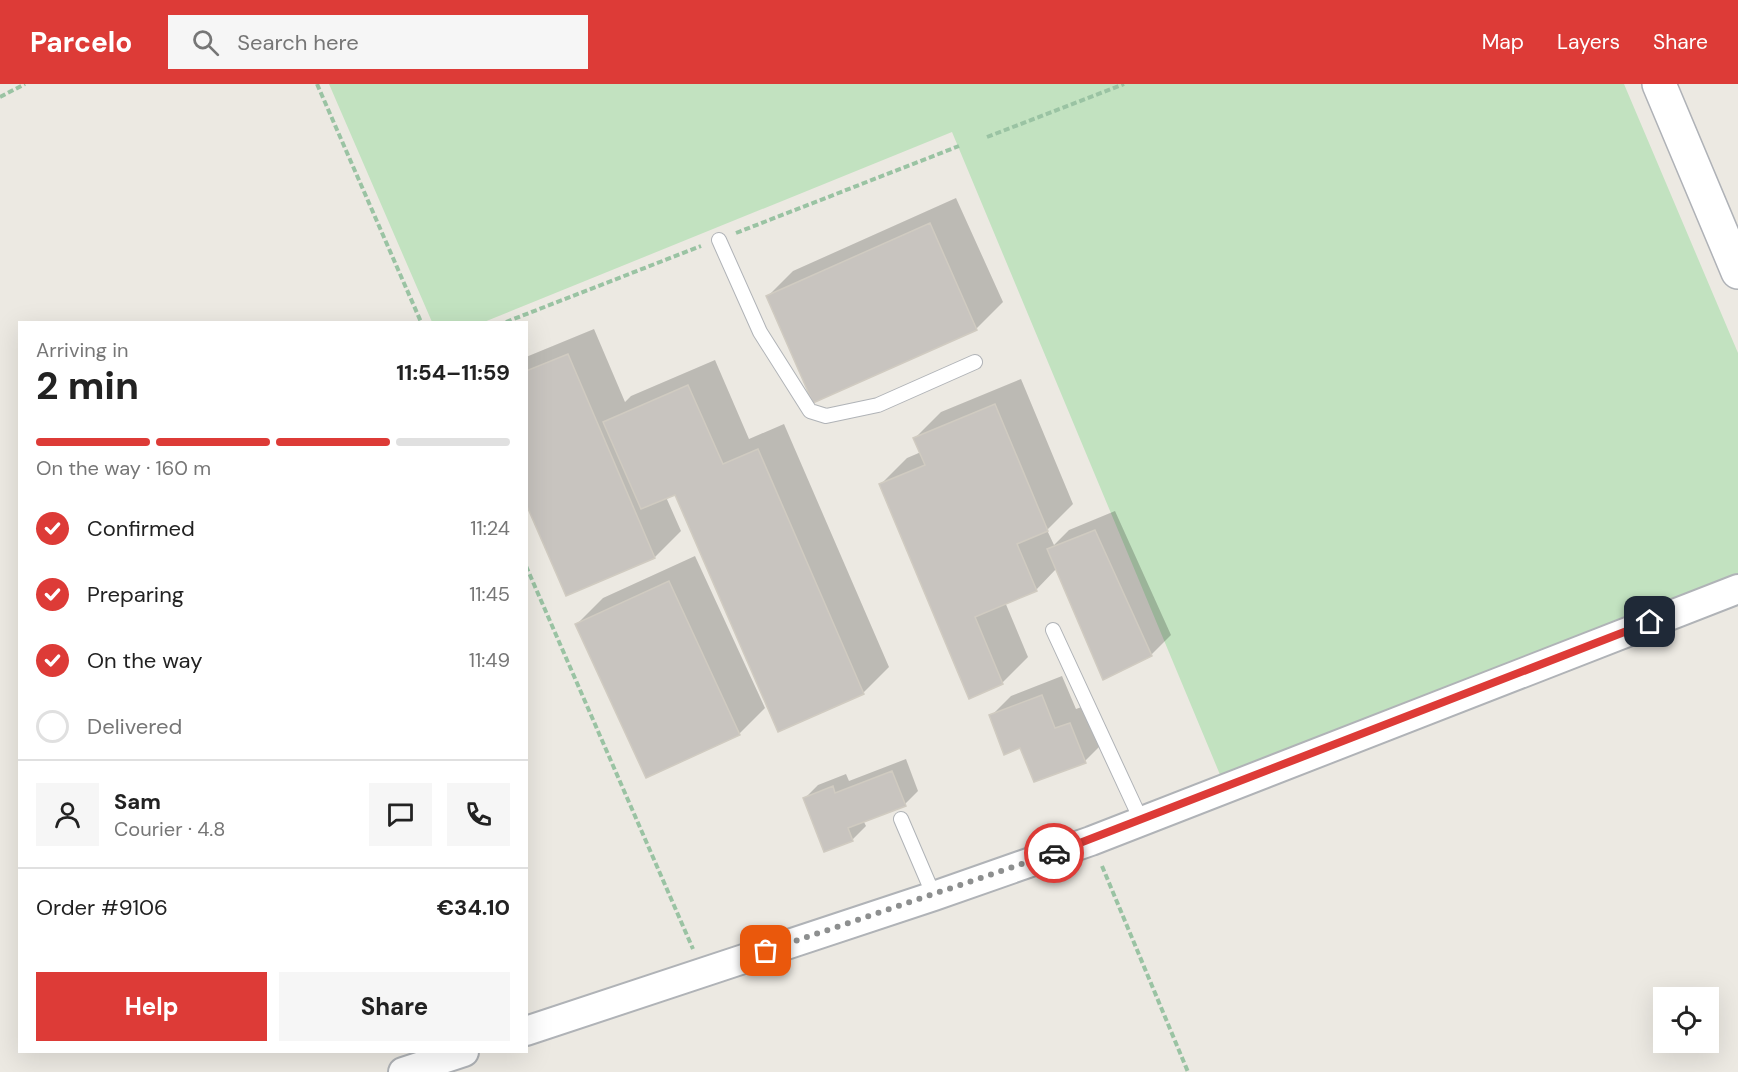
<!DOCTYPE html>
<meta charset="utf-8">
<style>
body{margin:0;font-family:"DM Sans",sans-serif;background:#f6f6f6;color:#222;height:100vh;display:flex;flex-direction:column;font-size:22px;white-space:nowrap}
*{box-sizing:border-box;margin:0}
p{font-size:20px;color:#767676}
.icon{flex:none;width:33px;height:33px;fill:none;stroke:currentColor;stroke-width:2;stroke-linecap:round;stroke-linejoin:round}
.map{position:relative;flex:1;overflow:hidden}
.sheet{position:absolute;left:18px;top:237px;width:510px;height:732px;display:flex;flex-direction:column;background:#fff;border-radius:0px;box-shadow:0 6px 24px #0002}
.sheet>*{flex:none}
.fabs{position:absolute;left:1653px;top:903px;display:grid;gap:12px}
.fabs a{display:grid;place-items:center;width:66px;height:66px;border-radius:0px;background:#fff;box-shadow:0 6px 24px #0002;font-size:30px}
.pin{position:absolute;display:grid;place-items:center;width:51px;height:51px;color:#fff;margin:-26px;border-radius:12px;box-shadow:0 3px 9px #0006}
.courier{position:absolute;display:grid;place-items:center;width:60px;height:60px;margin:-30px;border:4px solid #dd3b37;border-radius:50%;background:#fff;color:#222;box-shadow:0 2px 8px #0007}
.head em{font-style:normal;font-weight:700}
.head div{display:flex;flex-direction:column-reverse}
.head{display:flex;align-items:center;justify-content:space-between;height:102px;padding:0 18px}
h1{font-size:39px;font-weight:700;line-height:45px}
.bar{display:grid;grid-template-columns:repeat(4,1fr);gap:9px 6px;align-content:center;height:72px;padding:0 18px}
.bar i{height:8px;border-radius:4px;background:#e0e0e0}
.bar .current{background:#dd3b37}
.bar p{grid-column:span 4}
.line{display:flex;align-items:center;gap:15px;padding:0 18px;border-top:2px solid #e0e0e0}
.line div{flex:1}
.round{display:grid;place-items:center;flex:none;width:63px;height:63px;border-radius:0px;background:#f6f6f6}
ol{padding:0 18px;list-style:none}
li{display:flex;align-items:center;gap:18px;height:66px}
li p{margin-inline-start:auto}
li .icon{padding:6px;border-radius:50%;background:#dd3b37;color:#fff;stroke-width:4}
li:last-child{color:#767676}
li i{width:33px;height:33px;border:3px solid #e0e0e0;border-radius:50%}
.button{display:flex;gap:12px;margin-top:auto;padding:12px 18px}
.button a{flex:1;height:69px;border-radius:0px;background:#dd3b37;color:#fff;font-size:24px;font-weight:700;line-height:69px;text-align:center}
.button a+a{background:#f6f6f6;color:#222}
header{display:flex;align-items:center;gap:36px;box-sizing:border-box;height:84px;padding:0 30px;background:#dd3b37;color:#fff}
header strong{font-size:28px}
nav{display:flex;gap:33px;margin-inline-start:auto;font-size:21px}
.search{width:420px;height:54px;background:#f6f6f6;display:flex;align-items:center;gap:15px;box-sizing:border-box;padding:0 21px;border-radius:0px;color:#767676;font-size:22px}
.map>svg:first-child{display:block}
.green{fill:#c2e2c0}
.shadow{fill:#0003}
.building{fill:#c8c4bf;stroke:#d0cbc1;stroke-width:1.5}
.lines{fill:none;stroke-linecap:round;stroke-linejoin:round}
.service-casing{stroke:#b0b3b7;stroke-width:16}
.minor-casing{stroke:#b0b3b7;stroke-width:32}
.secondary-casing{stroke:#afb2b7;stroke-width:36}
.path{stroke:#9ac3a3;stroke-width:4;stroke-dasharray:6 3;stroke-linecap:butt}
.service{stroke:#fff;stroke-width:14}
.minor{stroke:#fff;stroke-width:28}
.secondary{stroke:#fff;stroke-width:33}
.done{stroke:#8d8f8f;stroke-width:6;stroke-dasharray:0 10.8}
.route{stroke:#dd3b37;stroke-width:8}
</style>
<header>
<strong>Parcelo</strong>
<div class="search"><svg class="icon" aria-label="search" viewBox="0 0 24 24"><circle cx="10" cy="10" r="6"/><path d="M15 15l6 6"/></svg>Search here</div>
<nav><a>Map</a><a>Layers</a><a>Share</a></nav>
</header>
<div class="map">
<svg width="1738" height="988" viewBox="0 0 1738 988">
<rect width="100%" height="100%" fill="#ece9e2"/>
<!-- green -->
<path class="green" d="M 329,0 L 1624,0 L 1738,269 L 1738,493 L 1221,693 L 952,48 L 484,238 L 432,238 Z"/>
<!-- shadow -->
<path class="shadow" d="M 956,114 L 1003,218 L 977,244 L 814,317 L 767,213 L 793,187 Z
M 594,245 L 625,318 L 631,312 L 715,276 L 749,355 L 784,340 L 889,583 L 863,609 L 676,409 L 666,413 L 681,447 L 655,473 L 567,510 L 526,416 L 526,273 Z
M 1021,295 L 1073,420 L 1047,446 L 1054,461 L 1069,446 L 1115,427 L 1171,551 L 1151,571 L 1057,484 L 1036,506 L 1005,518 L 1028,573 L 1002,599 L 881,400 L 907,374 L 921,368 L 915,354 L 941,328 Z
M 695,472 L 765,624 L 739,650 L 577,540 L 603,514 Z
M 1062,592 L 1076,625 L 1090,620 L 1105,657 L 1085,677 L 1021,663 L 991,632 L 1011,612 Z
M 906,675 L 918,707 L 905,720 L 863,736 L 866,742 L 852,756 L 805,714 L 818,701 L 846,690 L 849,697 Z"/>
<!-- building -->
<path class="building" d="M 930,139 L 977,246 L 813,319 L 766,212 Z
M 568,270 L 655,474 L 566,512 L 526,420 L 526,287 Z
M 688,301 L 723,380 L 758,365 L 864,610 L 778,648 L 675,411 L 641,425 L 603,338 Z
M 995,320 L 1048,447 L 1017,460 L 1037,507 L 975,533 L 1003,600 L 969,615 L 879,400 L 925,381 L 913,354 Z
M 1095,446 L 1152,572 L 1103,596 L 1047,465 Z
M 669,497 L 740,651 L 646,694 L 575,540 Z
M 1042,611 L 1055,644 L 1070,639 L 1086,679 L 1034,698 L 1020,664 L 1004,671 L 989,631 Z
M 892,687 L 906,722 L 848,744 L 853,757 L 824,768 L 803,714 L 833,702 L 835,709 Z"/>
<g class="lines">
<!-- service casing -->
<g class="service-casing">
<path id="service" d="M 719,156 L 760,248 L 810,327 L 826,332 L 878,321 L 975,278
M 1053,546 L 1141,736
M 901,735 L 934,812"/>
</g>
<!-- minor casing -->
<g class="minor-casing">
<path id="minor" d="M 526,947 L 934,812 L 1091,757 L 1738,505
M 403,988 L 464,968"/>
</g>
<!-- secondary casing -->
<g class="secondary-casing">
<path id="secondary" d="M 1659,0 L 1738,188"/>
</g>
<!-- path -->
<path class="path" d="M 317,0 L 421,238
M 0,13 L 25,0
M 987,53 L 1124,0
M 736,149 L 959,62
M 506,238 L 701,162
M 526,482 L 693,865
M 1102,782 L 1188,988"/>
<!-- service -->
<use href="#service" class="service"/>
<!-- minor -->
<use href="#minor" class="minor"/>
<!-- secondary -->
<use href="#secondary" class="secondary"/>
</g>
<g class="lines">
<!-- done -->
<path class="done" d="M 766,867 L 1054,769"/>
<!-- route -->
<path class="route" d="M 1054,769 L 1650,538"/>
</g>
</svg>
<div class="fabs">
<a><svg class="icon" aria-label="locate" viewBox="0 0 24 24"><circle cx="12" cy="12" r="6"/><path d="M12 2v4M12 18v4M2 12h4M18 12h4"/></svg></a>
</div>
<div class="pin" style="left:766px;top:867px;background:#ea580c"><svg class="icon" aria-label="bag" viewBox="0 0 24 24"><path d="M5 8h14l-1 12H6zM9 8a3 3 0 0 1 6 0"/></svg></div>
<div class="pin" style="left:1650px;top:538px;background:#1f2937"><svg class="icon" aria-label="home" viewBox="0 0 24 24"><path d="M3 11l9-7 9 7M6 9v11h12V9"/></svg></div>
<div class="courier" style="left:1054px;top:769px"><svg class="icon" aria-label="car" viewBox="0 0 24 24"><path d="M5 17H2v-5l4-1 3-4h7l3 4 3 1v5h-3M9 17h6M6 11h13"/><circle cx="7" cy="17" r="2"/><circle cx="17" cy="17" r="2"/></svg></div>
<section class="sheet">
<div class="head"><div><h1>2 min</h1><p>Arriving in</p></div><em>11:54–11:59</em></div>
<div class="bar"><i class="current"></i><i class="current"></i><i class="current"></i><i></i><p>On the way · 160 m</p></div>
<ol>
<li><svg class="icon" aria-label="check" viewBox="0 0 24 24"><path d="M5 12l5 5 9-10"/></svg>Confirmed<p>11:24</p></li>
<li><svg class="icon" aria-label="check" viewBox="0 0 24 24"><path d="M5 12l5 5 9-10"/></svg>Preparing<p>11:45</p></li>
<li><svg class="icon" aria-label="check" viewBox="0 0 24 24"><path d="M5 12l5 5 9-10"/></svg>On the way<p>11:49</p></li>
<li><i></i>Delivered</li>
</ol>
<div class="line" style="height:108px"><a class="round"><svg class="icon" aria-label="person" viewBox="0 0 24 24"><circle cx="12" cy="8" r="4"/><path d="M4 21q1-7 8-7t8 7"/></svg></a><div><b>Sam</b><p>Courier · 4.8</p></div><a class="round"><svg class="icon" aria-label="chat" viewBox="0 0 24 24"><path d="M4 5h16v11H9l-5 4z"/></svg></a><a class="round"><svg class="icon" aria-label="phone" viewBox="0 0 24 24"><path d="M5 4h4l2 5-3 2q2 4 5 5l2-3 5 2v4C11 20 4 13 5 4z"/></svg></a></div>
<div class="line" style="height:78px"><div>Order #9106</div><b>€34.10</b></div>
<div class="button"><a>Help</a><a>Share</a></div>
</section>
</div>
